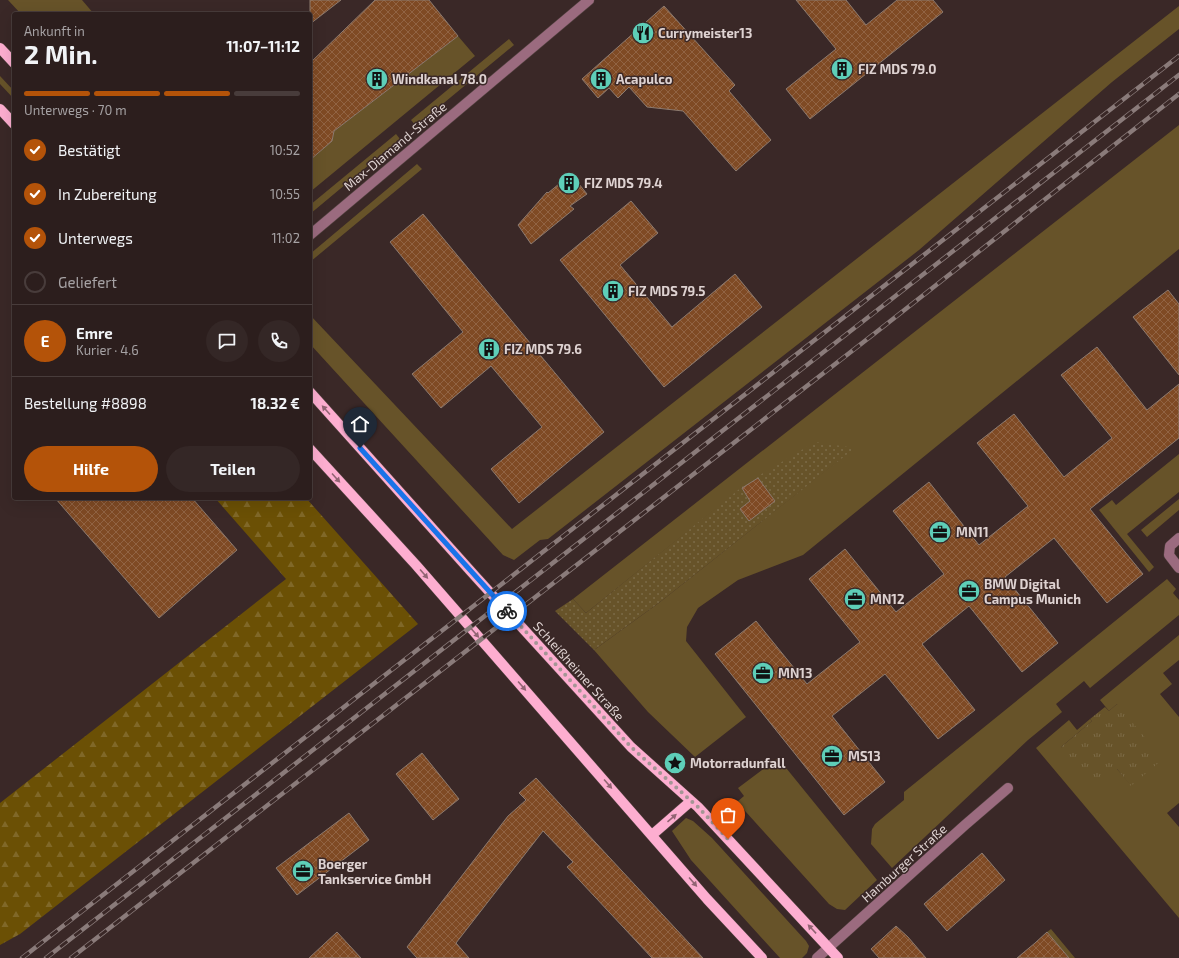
<!DOCTYPE html>
<html lang="de">
<meta charset="utf-8">
<style>
body{margin:0;font-family:"Exo 2",sans-serif;background:#342726;color:#f1f3f6;height:100vh;display:flex;flex-direction:column;font-size:15px;white-space:nowrap}
*{box-sizing:border-box;margin:0}
p{font-size:13px;color:#a6a2a4}
.icon{flex:none;width:22px;height:22px;fill:none;stroke:currentColor;stroke-width:2;stroke-linecap:round;stroke-linejoin:round}
.map{position:relative;flex:1;overflow:hidden}
.panel{position:absolute;left:12px;top:12px;width:300px;height:488px;display:flex;flex-direction:column;background:#2c1e1d;border-radius:4px;box-shadow:0 4px 16px #0002,0 0 0 1px #483c3b}
.panel>*{flex:none}
.pin{position:absolute;display:grid;place-items:center;width:34px;height:34px;color:#fff;margin:-41px -17px;border-radius:50% 50% 50% 0;rotate:-45deg;box-shadow:0 0 4px #0007}
.pin .icon{rotate:45deg}
.courier{position:absolute;display:grid;place-items:center;width:40px;height:40px;margin:-20px;border:3px solid #1a73e8;border-radius:50%;background:#fff;color:#222;box-shadow:0 1px 5px #0007}
.head em{font-style:normal;font-weight:700}
.head div{display:flex;flex-direction:column-reverse}
.head{display:flex;align-items:center;justify-content:space-between;height:68px;padding:0 12px}
h1{font-size:26px;font-weight:700;line-height:30px}
.bar{display:grid;grid-template-columns:repeat(4,1fr);gap:6px 4px;align-content:center;height:48px;padding:0 12px}
.bar i{height:5px;border-radius:3px;background:#483c3b}
.bar .on{background:#b45309}
.bar p{grid-column:span 4}
.line{display:flex;align-items:center;gap:10px;padding:0 12px;border-top:1px solid #483c3b}
.line div{flex:1}
.round{display:grid;place-items:center;flex:none;width:42px;height:42px;border-radius:21px;background:#342726}
ol{padding:0 12px;list-style:none}
li{display:flex;align-items:center;gap:12px;height:44px}
li p{margin-inline-start:auto}
li .icon{padding:4px;border-radius:50%;background:#b45309;color:#fff;stroke-width:4}
li:last-child{color:#a6a2a4}
li i{width:22px;height:22px;border:2px solid #483c3b;border-radius:50%}
.primary-button{display:flex;gap:8px;margin-top:auto;padding:8px 12px}
.primary-button a{flex:1;height:46px;border-radius:24px;background:#b45309;color:#fff;font-size:16px;font-weight:700;line-height:46px;text-align:center}
.primary-button a+a{background:#342726;color:#f1f3f6}
.map>svg:first-child{display:block}
.grass{fill:#675329}
.forest{fill:url(#forest-firs)}
.park{fill:url(#park-tufts)}
.garden{fill:url(#garden-dots)}
.building{fill:url(#building-cross-hatch);stroke:#8c7a6f}
.lines{fill:none;stroke-linecap:round;stroke-linejoin:round}
.minor-casing{stroke:#544342;stroke-width:11}
.major-casing{stroke:#544342;stroke-width:11}
.minor{stroke:#9b6b7f;stroke-width:10}
.major{stroke:#fdaed0;stroke-width:10}
.rail-casing{stroke:#8a7b7a;stroke-width:4.5}
.rail{stroke:#3a2827;stroke-width:3;stroke-dasharray:9;stroke-linecap:butt}
.oneway{fill:#926473}
.done{stroke:#a59696;stroke-width:4;stroke-dasharray:0 7.2}
.route{stroke:#1a73e8;stroke-width:5}
.labels{text-anchor:middle;stroke-width:3;stroke-linejoin:round;paint-order:stroke}
.poi-label{font-size:13px;font-weight:bold;fill:#ded2d1;stroke:#3a2827;text-anchor:start}
.street-label{font-size:13px;fill:#ded2d1;stroke:#3a2827}
</style>
<div class="map">
<svg width="1179" height="958" viewBox="0 0 1179 958">
<defs>
<pattern id="forest-firs" width="22" height="20" patternUnits="userSpaceOnUse"><rect width="22" height="20" fill="#6b5005"/><path d="M5 1l3.5 6h-7zM16 11l3.5 6h-7z" fill="#806828"/></pattern>
<pattern id="park-tufts" width="24" height="20" patternUnits="userSpaceOnUse"><rect width="24" height="20" fill="#675329"/><path d="M3 7l-1-3M5 7V3M7 7l1-3M15 17l-1-3M17 17v-4M19 17l1-3" fill="none" stroke="#7c6b47"/></pattern>
<pattern id="garden-dots" width="8" height="8" patternUnits="userSpaceOnUse"><rect width="8" height="8" fill="#675329"/><path d="M2 2h.1M6 6h.1" fill="none" stroke="#7c6b47" stroke-width="1.8" stroke-linecap="round"/></pattern>
<pattern id="building-cross-hatch" width="8" height="8" patternUnits="userSpaceOnUse"><rect width="8" height="8" fill="#7f4a24"/><path d="M0 0l8 8M0 8l8-8" fill="none" stroke="#916343"/></pattern>
</defs>
<rect width="100%" height="100%" fill="#3a2827"/>
<!-- grass -->
<path class="grass" d="M 8,0 L 82,0 L 94,14 L 21,14 Z
M 1179,6 L 1179,29 L 1112,82 L 919,250 L 548,539 L 540,540 L 514,560 L 503,555 L 310,344 L 310,315 L 512,529 Z
M 458,36 L 475,56 L 310,192 L 310,160 L 332,141 L 334,131 Z
M 509,39 L 514,45 L 416,126 L 411,120 Z
M 0,76 L 14,91 L 14,99 L 0,84 Z
M 1179,125 L 1179,249 L 803,555 L 738,580 L 698,608 L 687,627 L 686,641 L 746,717 L 695,757 L 648,712 L 594,650 L 660,602 L 854,448 L 748,483 L 586,613 L 573,599 Z
M 396,134 L 400,139 L 310,214 L 310,205 Z
M 417,164 L 422,169 L 310,262 L 310,254 Z
M 1179,454 L 1179,492 L 1127,534 L 1154,567 L 1149,572 L 1099,510 L 1112,500 L 1116,505 Z
M 1179,499 L 1179,510 L 1147,537 L 1141,530 Z
M 1167,579 L 1176,589 L 1173,593 L 1179,600 L 1179,615 L 1090,688 L 1084,681 L 1056,704 L 1062,712 L 1028,740 L 892,868 L 871,844 L 872,829 L 875,824 L 904,800 L 904,792 Z
M 1179,635 L 1179,660 L 1163,673 L 1172,684 L 1160,694 L 1179,717 L 1179,803 L 1167,813 L 1179,827 L 1179,918 L 1036,748 L 1069,720 L 1077,730 L 1090,719 L 1092,721 L 1061,747 L 1117,769 L 1131,785 L 1117,704 L 1109,711 L 1100,700 Z
M 778,758 L 877,880 L 845,910 L 837,909 L 829,904 L 737,802 L 744,796 L 738,788 Z
M 686,818 L 693,821 L 712,838 L 806,941 L 809,946 L 807,953 L 802,958 L 780,958 L 691,860 L 672,831 Z
M 1051,929 L 1075,958 L 1069,958 L 1047,932 Z"/>
<!-- forest -->
<path class="forest" d="M 215,498 L 306,498 L 418,624 L 20,934 L 0,945 L 0,803 L 286,579 Z"/>
<!-- park -->
<path class="park" d="M 1117,704 L 1163,759 L 1131,786 L 1117,769 L 1095,787 L 1061,747 L 1092,721 L 1090,719 L 1105,707 L 1109,711 Z"/>
<!-- garden -->
<path class="garden" d="M 815,442 L 855,448 L 660,602 L 594,650 L 555,611 L 573,599 L 586,613 L 748,482 Z"/>
<!-- building -->
<path class="building" d="M 310,0 L 341,0 L 310,24 Z
M 375,0 L 429,0 L 458,36 L 334,131 L 332,141 L 310,160 L 310,63 Z
M 796,0 L 846,0 L 866,25 L 897,0 L 933,0 L 943,12 L 810,119 L 786,89 L 836,49 Z
M 664,6 L 735,85 L 729,91 L 771,140 L 736,171 L 683,111 L 647,107 L 629,87 L 618,98 L 609,88 L 598,98 L 582,79 Z
M 571,174 L 587,194 L 570,206 L 574,209 L 531,244 L 518,225 L 547,192 L 548,193 Z
M 631,201 L 658,233 L 620,265 L 672,327 L 735,274 L 762,307 L 664,387 L 560,260 Z
M 423,214 L 604,432 L 519,503 L 491,469 L 542,427 L 491,366 L 441,408 L 412,374 L 463,332 L 390,242 Z
M 1168,290 L 1179,304 L 1179,375 L 1133,317 Z
M 1097,347 L 1147,410 L 1179,384 L 1179,438 L 1090,509 L 1143,574 L 1107,603 L 1054,538 L 1005,577 L 1058,643 L 1022,672 L 969,606 L 922,644 L 975,710 L 938,739 L 885,674 L 832,716 L 885,782 L 844,815 L 715,654 L 756,621 L 807,684 L 860,642 L 809,579 L 845,549 L 896,612 L 944,574 L 893,511 L 929,482 L 979,545 L 1028,506 L 977,443 L 1014,414 L 1064,477 L 1112,438 L 1061,375 Z
M 758,478 L 775,501 L 749,521 L 740,509 L 750,501 L 742,488 Z
M 55,498 L 192,498 L 237,550 L 159,618 Z
M 422,753 L 459,799 L 433,820 L 396,774 Z
M 536,778 L 595,842 L 703,958 L 652,958 L 567,867 L 573,862 L 543,831 L 456,943 L 469,958 L 417,958 L 407,947 L 508,816 L 526,800 L 519,793 Z
M 349,813 L 369,840 L 297,895 L 276,868 Z
M 982,853 L 1005,880 L 947,931 L 924,904 Z
M 896,926 L 908,937 L 926,958 L 879,958 L 871,949 Z
M 337,932 L 361,958 L 309,958 Z
M 1047,932 L 1069,958 L 1017,958 L 1035,943 Z"/>
<g class="lines">
<!-- minor casing -->
<g class="minor-casing">
<path id="minor" d="M 310,235 L 589,0
M 1179,538 L 1170,546 L 1169,555 L 1179,568
M 817,958 L 965,825 L 1008,788"/>
</g>
<!-- major casing -->
<g class="major-casing">
<path id="major" d="M 0,48 L 14,63
M 0,109 L 14,124
M 310,392 L 475,576 L 631,747 L 698,807 L 838,958
M 310,449 L 416,565 L 707,899 L 762,958
M 652,835 L 691,801"/>
</g>
<!-- minor -->
<use href="#minor" class="minor"/>
<!-- major -->
<use href="#major" class="major"/>
<!-- rail casing -->
<g class="rail-casing">
<path id="rail" d="M 22,958 L 1179,56
M 46,958 L 1179,75
M 71,958 L 879,330 L 1179,94"/>
</g>
<!-- rail -->
<use href="#rail" class="rail"/>
</g>
<!-- one-way arrows -->
<defs><path id="oneway-solid" d="M-6-.8H1V-3.2L6.5 0L1 3.2V.8H-6Z"/></defs>
<g class="oneway">
<use href="#oneway-solid" transform="translate(326 410) rotate(-132)"/>
<use href="#oneway-solid" transform="translate(336 478) rotate(48)"/>
<use href="#oneway-solid" transform="translate(424 574) rotate(49)"/>
<use href="#oneway-solid" transform="translate(475 633) rotate(49)"/>
<use href="#oneway-solid" transform="translate(522 686) rotate(49)"/>
<use href="#oneway-solid" transform="translate(608 784) rotate(49)"/>
<use href="#oneway-solid" transform="translate(672 818) rotate(-41)"/>
<use href="#oneway-solid" transform="translate(693 882) rotate(49)"/>
<use href="#oneway-solid" transform="translate(812 929) rotate(-133)"/>
</g>
<g class="lines">
<!-- done -->
<path class="done" d="M 507,611 L 631,747 L 698,807 L 728,839"/>
<!-- route -->
<path class="route" d="M 360,448 L 507,611"/>
</g>
<!-- icons -->
<defs>
<g id="restaurant-disc" transform="scale(1.15)"><circle r="9.5" fill="#5eceb8" stroke="#3a2827"/><path d="M-5-6h1v4h1v-4h1v4h1v-4h1v5L-1.5 .5V6h-2V.5L-5-1ZM5-6V6H3V1.5H1.5Q1.5-4 5-6Z" fill="#111"/></g>
<g id="building-disc" transform="scale(1.15)"><circle r="9.5" fill="#5eceb8" stroke="#3a2827"/><path d="M-4-6H4V6H1V3H-1V6H-4ZM-2.5-4.3h1.7v1.8h-1.7ZM.8-4.3h1.7v1.8H.8ZM-2.5-1h1.7V.8h-1.7ZM.8-1h1.7V.8H.8Z" fill="#111"/></g>
<g id="office-disc" transform="scale(1.15)"><circle r="9.5" fill="#5eceb8" stroke="#3a2827"/><path d="M-6-3h4V-5.5h4V-3h4V5H-6ZM-1-4.5V-3h2v-1.5ZM-6 0V1H6V0Z" fill="#111"/></g>
<g id="sight-disc" transform="scale(1.15)"><circle r="9.5" fill="#5eceb8" stroke="#3a2827"/><path d="M0-6L1.8-2.2L6-1.7L2.9 1.2L3.7 5.4L0 3.3L-3.7 5.4L-2.9 1.2L-6-1.7L-1.8-2.2Z" fill="#111"/></g>
</defs>
<g fill-rule="evenodd">
<use href="#restaurant-disc" x="643" y="33"/>
<use href="#building-disc" x="842" y="69"/>
<use href="#building-disc" x="377" y="79"/>
<use href="#building-disc" x="601" y="79"/>
<use href="#building-disc" x="569" y="183"/>
<use href="#building-disc" x="613" y="291"/>
<use href="#building-disc" x="489" y="349"/>
<use href="#office-disc" x="940" y="532"/>
<use href="#office-disc" x="969" y="591"/>
<use href="#office-disc" x="855" y="599"/>
<use href="#office-disc" x="763" y="673"/>
<use href="#office-disc" x="832" y="756"/>
<use href="#sight-disc" x="675" y="763"/>
<use href="#office-disc" x="303" y="871"/>
</g>
<g class="labels">
<!-- poi labels -->
<g class="poi-label">
<text x="658" y="38">Currymeister13</text>
<text x="858" y="74">FIZ MDS 79.0</text>
<text x="392" y="84">Windkanal 78.0</text>
<text x="616" y="84">Acapulco</text>
<text x="584" y="188">FIZ MDS 79.4</text>
<text x="628" y="296">FIZ MDS 79.5</text>
<text x="504" y="354">FIZ MDS 79.6</text>
<text x="956" y="537">MN11</text>
<text x="984" y="589">BMW Digital<tspan x="984" dy="15">Campus Munich</tspan></text>
<text x="870" y="604">MN12</text>
<text x="778" y="678">MN13</text>
<text x="848" y="761">MS13</text>
<text x="690" y="768">Motorradunfall</text>
<text x="318" y="869">Boerger<tspan x="318" dy="15">Tankservice GmbH</tspan></text>
</g>
<!-- street labels -->
<g class="street-label">
<text transform="translate(395 146) rotate(-40)" y="5">Max-Diamand-Straße</text>
<text transform="translate(579 671) rotate(48)" y="5">Schleißheimer Straße</text>
<text transform="translate(904 863) rotate(-42)" y="5">Hamburger Straße</text>
</g>
</g>
</svg>
<div class="pin" style="left:728px;top:839px;background:#ea580c"><svg class="icon" aria-label="bag" viewBox="0 0 24 24"><path d="M5 8h14l-1 12H6zM9 8a3 3 0 0 1 6 0"/></svg></div>
<div class="pin" style="left:360px;top:448px;background:#1f2937"><svg class="icon" aria-label="home" viewBox="0 0 24 24"><path d="M3 11l9-7 9 7M6 9v11h12V9"/></svg></div>
<div class="courier" style="left:507px;top:611px"><svg class="icon" aria-label="bike" viewBox="0 0 24 24"><circle cx="6" cy="16" r="4"/><circle cx="18" cy="16" r="4"/><path d="M6 16l4-8h5l3 8M10 8l3 8H6M13 5h3"/></svg></div>
<section class="panel">
<div class="head"><div><h1>2 Min.</h1><p>Ankunft in</p></div><em>11:07–11:12</em></div>
<div class="bar"><i class="on"></i><i class="on"></i><i class="on"></i><i></i><p>Unterwegs · 70 m</p></div>
<ol>
<li><svg class="icon" aria-label="check" viewBox="0 0 24 24"><path d="M5 12l5 5 9-10"/></svg>Bestätigt<p>10:52</p></li>
<li><svg class="icon" aria-label="check" viewBox="0 0 24 24"><path d="M5 12l5 5 9-10"/></svg>In Zubereitung<p>10:55</p></li>
<li><svg class="icon" aria-label="check" viewBox="0 0 24 24"><path d="M5 12l5 5 9-10"/></svg>Unterwegs<p>11:02</p></li>
<li><i></i>Geliefert</li>
</ol>
<div class="line" style="height:72px"><b class="round" style="background:#b45309;color:#fff">E</b><div><b>Emre</b><p>Kurier · 4.6</p></div><a class="round"><svg class="icon" aria-label="chat" viewBox="0 0 24 24"><path d="M4 5h16v11H9l-5 4z"/></svg></a><a class="round"><svg class="icon" aria-label="phone" viewBox="0 0 24 24"><path d="M5 4h4l2 5-3 2q2 4 5 5l2-3 5 2v4C11 20 4 13 5 4z"/></svg></a></div>
<div class="line" style="height:52px"><div>Bestellung #8898</div><b>18.32 €</b></div>
<div class="primary-button"><a>Hilfe</a><a>Teilen</a></div>
</section>
</div>
